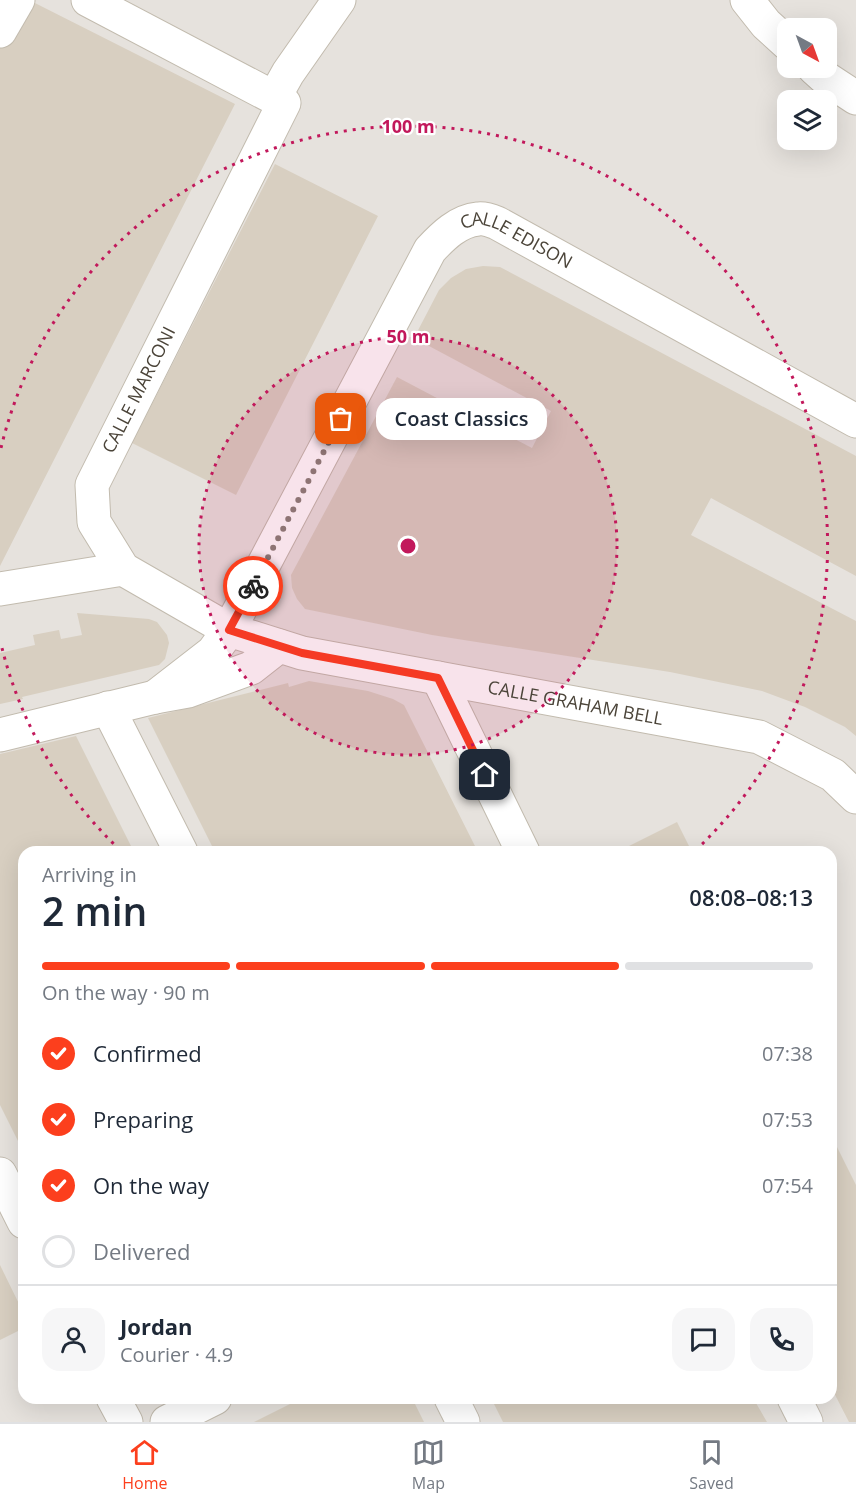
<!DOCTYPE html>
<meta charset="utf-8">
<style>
body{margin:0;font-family:"Open Sans",sans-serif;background:#f6f6f7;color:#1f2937;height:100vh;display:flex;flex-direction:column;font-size:22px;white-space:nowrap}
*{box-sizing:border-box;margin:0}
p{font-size:20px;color:#747a83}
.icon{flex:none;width:33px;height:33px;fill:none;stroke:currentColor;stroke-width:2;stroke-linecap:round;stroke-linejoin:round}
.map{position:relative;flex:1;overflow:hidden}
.details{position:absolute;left:18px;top:846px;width:819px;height:558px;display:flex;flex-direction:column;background:#fff;border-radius:18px;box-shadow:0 6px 24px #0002}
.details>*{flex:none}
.needle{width:39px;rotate:139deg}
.buttons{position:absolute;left:777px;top:18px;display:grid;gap:12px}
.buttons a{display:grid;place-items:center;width:60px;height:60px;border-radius:12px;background:#fff;box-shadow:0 6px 24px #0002;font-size:30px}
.pin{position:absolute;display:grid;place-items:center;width:51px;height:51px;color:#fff;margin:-26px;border-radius:12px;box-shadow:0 3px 9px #0006}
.courier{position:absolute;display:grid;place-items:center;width:60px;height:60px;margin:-30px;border:4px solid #fc3f1d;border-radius:50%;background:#fff;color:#222;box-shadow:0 2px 8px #0007}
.bubble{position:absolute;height:42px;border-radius:18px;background:#fff;box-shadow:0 6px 24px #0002;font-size:20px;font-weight:600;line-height:42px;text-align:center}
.headline em{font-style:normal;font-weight:600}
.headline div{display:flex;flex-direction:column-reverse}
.headline{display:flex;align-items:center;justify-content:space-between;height:102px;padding:0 24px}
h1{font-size:39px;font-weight:600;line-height:45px}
.bar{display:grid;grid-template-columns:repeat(4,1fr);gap:9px 6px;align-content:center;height:72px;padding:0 24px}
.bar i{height:8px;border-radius:4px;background:#e0e1e3}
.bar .active{background:#fc3f1d}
.bar p{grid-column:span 4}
.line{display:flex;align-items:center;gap:15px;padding:0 24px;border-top:2px solid #e0e1e3}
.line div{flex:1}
.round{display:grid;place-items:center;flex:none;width:63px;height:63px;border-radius:18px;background:#f6f6f7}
ol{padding:0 24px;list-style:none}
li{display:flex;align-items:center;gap:18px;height:66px}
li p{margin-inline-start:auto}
li .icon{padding:6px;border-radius:50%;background:#fc3f1d;color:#fff;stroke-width:4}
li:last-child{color:#747a83}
li i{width:33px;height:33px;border:3px solid #e0e1e3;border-radius:50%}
.tab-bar{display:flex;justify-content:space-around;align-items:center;height:84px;border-top:2px solid #e0e1e3;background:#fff;font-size:16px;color:#747a83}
.tab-bar a{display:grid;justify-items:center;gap:3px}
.tab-bar .active{color:#fc3f1d}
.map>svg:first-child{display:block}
.industrial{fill:#e6e2dd;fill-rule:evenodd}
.building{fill:#d8cfc1}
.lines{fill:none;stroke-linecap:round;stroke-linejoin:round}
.minor-casing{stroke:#c2bbae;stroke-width:35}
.minor{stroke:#fff;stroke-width:33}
.done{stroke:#878178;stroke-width:6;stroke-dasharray:0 10.8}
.route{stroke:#fc3f1d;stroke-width:8}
.ring{fill:none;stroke:#c2185b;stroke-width:3;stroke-dasharray:3 6}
.labels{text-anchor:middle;stroke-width:4.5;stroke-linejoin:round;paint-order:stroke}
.street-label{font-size:18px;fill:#4b4439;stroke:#fff}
.centre{fill:#c2185b;stroke:#fff;stroke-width:3}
.ring-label{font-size:18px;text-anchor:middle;font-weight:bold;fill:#c2185b;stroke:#fff;stroke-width:4.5;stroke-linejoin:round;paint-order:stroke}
</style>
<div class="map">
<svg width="856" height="1422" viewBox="0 0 856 1422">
<rect width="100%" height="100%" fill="#f6f3ec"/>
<!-- industrial -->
<path class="industrial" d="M 0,0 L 856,0 L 856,1422 L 0,1422 ZM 788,28 L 826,28 L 826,68 L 788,68 ZM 788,100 L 826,100 L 826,140 L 788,140 ZM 24,852 L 831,852 L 831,1398 L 24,1398 Z"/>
<!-- building -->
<path class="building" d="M 29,0 L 235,104 L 0,566 L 0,47 Z
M 275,164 L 378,216 L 236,495 L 132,443 Z
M 483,266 L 500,267 L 856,456 L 856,576 L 711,498 L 691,535 L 856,621 L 856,736 L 845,727 L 805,707 L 762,691 L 670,672 L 432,635 L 305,609 L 297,599 L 292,588 L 291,575 L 397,377 L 532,448 L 551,411 L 414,338 L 439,290 L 451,278 L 466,269 Z
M 77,613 L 149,619 L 157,622 L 167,635 L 169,643 L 165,659 L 159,665 L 22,697 L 23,699 L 0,704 L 0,653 L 35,645 L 33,635 L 59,630 L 61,639 L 82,635 Z
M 309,681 L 368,691 L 393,699 L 404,705 L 478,852 L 215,852 L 148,718 L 288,683 L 289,687 Z
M 76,736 L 134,852 L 24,852 L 24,1153 L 0,1105 L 0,754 Z
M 677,822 L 692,852 L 617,852 Z
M 831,1135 L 856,1185 L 856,1422 L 849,1422 L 831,1387 Z
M 0,1265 L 24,1314 L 24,1328 L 0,1340 Z
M 302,1398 L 412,1398 L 424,1422 L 254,1422 Z
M 491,1398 L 753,1398 L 767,1422 L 503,1422 Z"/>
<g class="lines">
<!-- minor casing -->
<g class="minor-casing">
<g id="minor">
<path id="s1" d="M 88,0 L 284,103 L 92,485 L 94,522 L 123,569 L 229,630 L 302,653 L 759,737 L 833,775 L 856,797"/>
<path d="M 747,0 L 766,24 L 788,44"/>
<path d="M 0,31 L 18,0"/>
<path d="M 814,68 L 824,77 L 856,98"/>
<path d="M 274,98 L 288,73 L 339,0"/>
<path d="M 0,589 L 123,569"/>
<path d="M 438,678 L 523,852"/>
<path id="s2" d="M 155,697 L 213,652 L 229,630 L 430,250 C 443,236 458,221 478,219 C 484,218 492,221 497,223 L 856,421"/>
<path d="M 108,708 L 181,852"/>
<path d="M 0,735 L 155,697 L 188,691 L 251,668 L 279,646"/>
<path d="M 0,1174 L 24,1222"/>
<path d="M 113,1398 L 126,1422"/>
<path d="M 451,1398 L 463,1422"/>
<path d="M 794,1398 L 806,1422"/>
<path d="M 167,1422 L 215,1398"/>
</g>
</g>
<!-- minor -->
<use href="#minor" class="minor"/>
</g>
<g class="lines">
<!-- done -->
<path class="done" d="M 253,586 L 341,419"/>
<!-- route -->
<path class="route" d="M 253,586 L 229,630 L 302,653 L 438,678 L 485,775"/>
</g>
<!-- distance rings -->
<circle cx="408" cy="546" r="209" fill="#c2185b" fill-opacity=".12"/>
<g class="ring">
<circle cx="408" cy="546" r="209"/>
<path d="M120 850A419 419 0 0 1 1 644M1 448A419 419 0 1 1 696 850"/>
</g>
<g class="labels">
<!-- street labels -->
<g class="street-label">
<text dy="6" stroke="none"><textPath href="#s2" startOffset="632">CALLE EDISON</textPath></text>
<text transform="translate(139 390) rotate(-63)" y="6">CALLE MARCONI</text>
<text dy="6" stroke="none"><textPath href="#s1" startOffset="1218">CALLE GRAHAM BELL</textPath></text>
</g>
</g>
<circle cx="408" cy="546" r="9" class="centre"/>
<g class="ring-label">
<text x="408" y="133">100 m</text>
<text x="408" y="343">50 m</text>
</g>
</svg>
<div class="buttons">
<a><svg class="needle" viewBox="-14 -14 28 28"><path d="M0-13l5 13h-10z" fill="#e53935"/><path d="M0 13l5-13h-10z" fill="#747a83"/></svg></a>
<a><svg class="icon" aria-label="layers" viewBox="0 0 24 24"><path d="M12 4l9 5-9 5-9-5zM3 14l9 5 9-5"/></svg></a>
</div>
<div class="pin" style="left:341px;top:419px;background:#ea580c"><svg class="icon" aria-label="bag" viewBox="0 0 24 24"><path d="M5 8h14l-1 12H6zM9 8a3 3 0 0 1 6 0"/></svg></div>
<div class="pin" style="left:485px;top:775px;background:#1f2937"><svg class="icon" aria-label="home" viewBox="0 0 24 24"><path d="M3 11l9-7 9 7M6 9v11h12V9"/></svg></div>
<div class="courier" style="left:253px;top:586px"><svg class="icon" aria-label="bike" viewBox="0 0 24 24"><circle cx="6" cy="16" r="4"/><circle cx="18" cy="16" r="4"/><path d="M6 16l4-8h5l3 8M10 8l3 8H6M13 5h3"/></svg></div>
<div class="bubble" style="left:376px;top:398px;width:171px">Coast Classics</div>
<section class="details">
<div class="headline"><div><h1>2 min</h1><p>Arriving in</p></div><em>08:08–08:13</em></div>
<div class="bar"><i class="active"></i><i class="active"></i><i class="active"></i><i></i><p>On the way · 90 m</p></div>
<ol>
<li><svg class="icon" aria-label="check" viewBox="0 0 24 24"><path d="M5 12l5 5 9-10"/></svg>Confirmed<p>07:38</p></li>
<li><svg class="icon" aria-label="check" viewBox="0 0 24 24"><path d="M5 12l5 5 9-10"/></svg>Preparing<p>07:53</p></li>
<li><svg class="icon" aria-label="check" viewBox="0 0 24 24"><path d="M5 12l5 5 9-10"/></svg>On the way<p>07:54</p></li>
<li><i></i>Delivered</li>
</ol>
<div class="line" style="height:108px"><a class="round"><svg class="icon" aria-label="person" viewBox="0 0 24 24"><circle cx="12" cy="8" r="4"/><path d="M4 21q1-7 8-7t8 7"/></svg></a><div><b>Jordan</b><p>Courier · 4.9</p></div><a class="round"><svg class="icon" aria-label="chat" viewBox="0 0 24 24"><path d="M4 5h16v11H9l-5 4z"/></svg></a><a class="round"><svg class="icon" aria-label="phone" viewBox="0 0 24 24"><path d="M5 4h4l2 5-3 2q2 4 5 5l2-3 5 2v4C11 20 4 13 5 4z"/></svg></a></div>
</section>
</div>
<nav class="tab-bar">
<a class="active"><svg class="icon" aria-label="home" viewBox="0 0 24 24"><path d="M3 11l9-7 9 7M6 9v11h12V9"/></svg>Home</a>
<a><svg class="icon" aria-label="map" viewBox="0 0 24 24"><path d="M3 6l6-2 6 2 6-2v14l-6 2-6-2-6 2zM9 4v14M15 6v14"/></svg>Map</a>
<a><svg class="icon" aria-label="saved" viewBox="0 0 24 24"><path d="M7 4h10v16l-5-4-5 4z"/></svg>Saved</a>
</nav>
